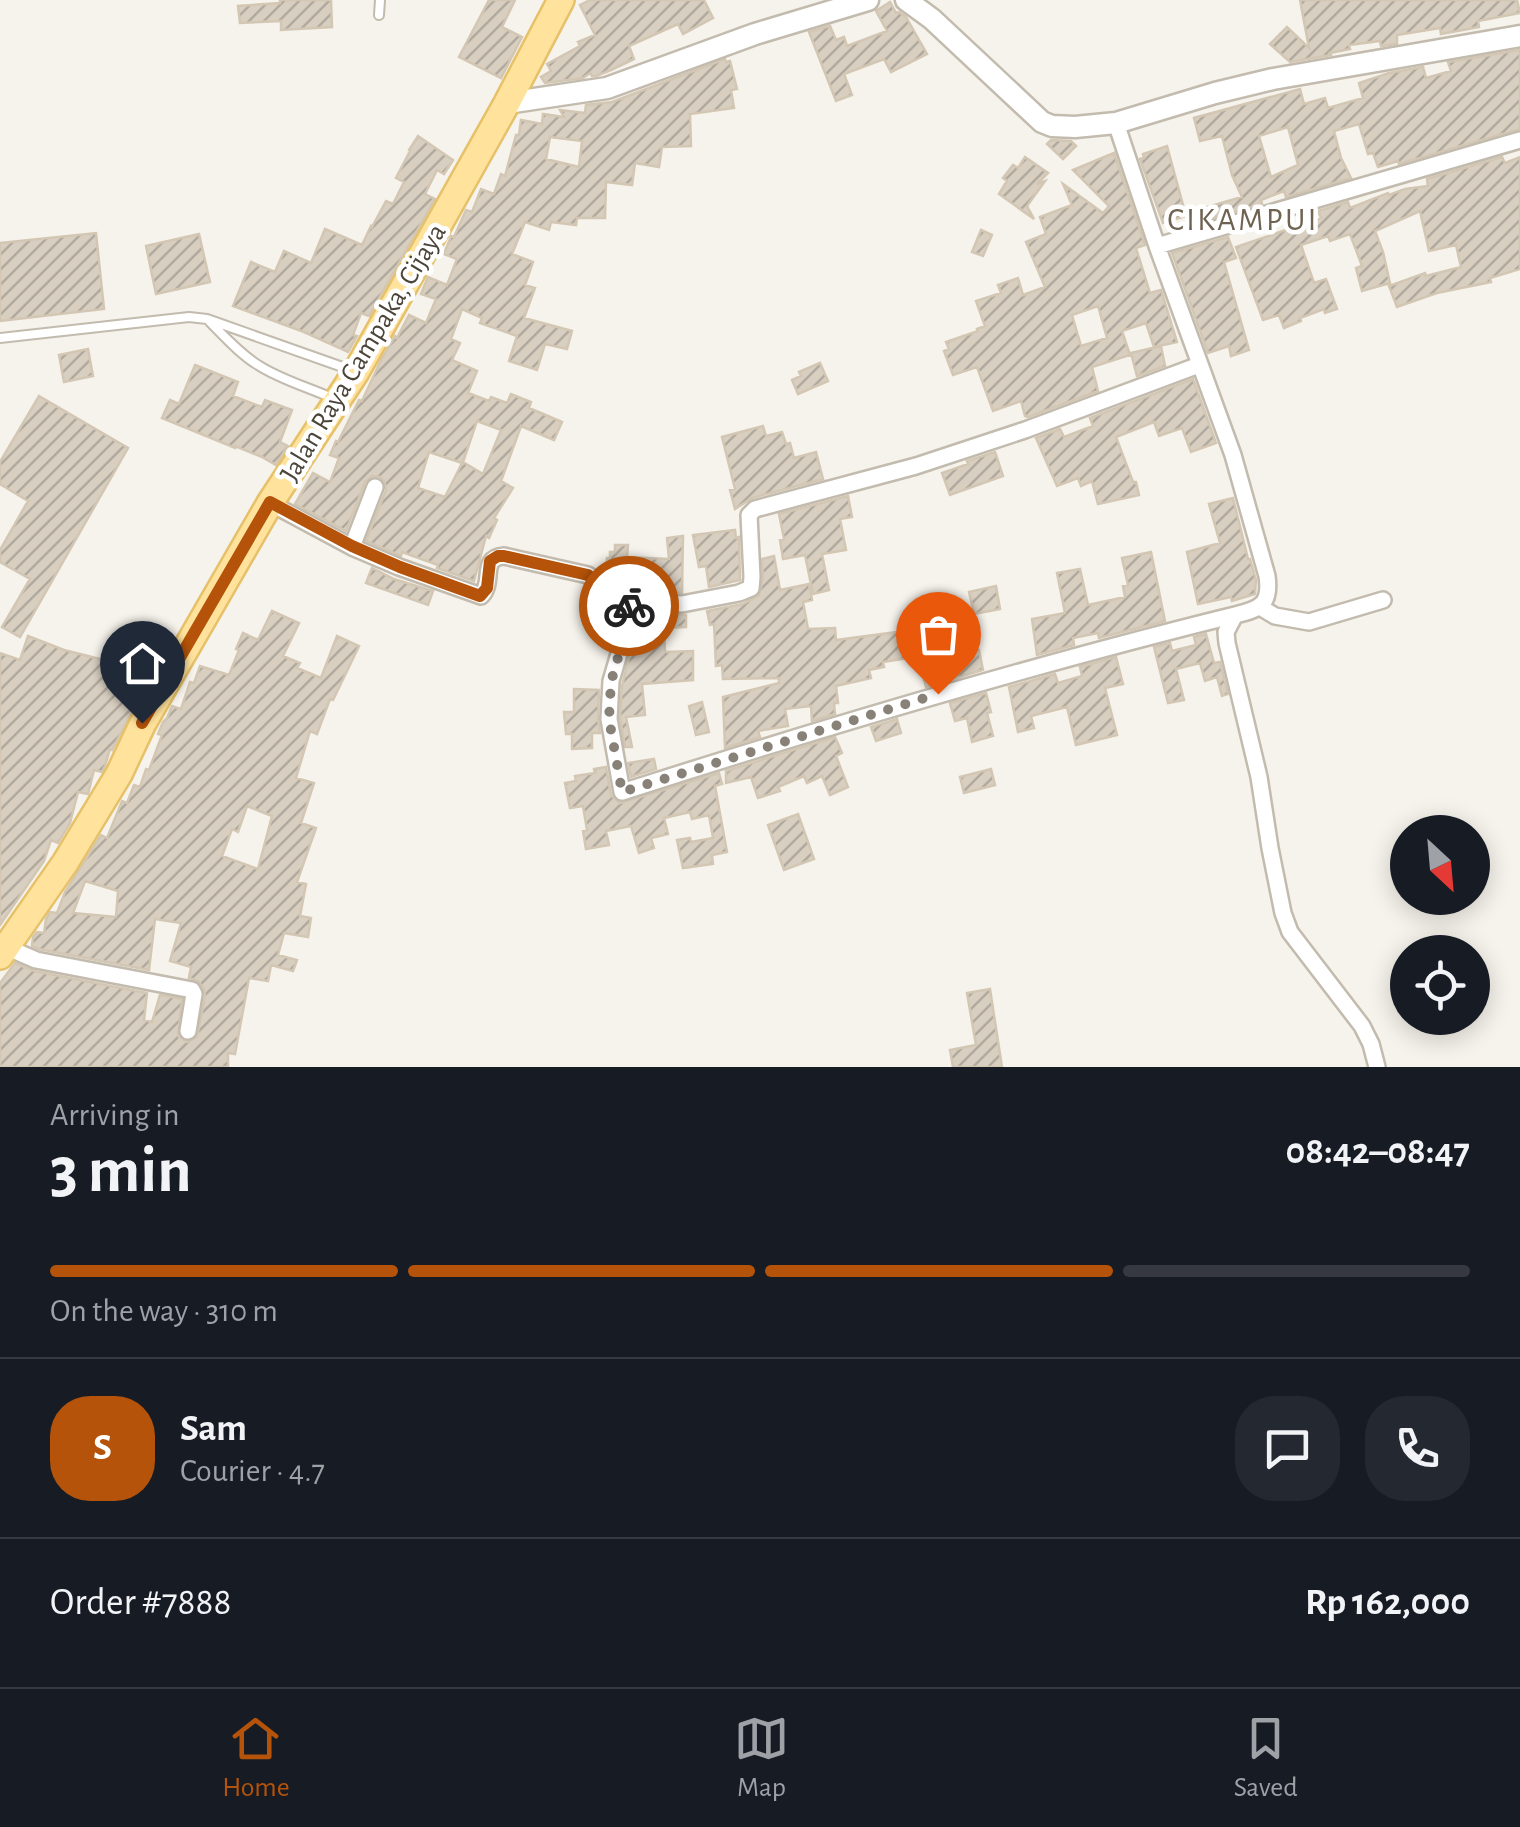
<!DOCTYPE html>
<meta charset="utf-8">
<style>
body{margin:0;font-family:"Alegreya Sans",sans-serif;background:#242831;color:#f1f3f6;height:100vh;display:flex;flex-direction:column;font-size:38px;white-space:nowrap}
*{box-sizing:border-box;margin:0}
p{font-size:32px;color:#9ea1a6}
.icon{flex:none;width:55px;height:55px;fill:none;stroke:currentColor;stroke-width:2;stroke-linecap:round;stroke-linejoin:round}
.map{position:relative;height:1067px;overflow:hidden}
.panel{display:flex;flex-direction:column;background:#171b24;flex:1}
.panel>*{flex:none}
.needle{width:65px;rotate:154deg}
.controls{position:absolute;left:1390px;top:815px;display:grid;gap:20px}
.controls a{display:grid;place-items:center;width:100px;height:100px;border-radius:50%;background:#171b24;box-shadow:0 5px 25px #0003;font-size:50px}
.pin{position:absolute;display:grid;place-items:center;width:85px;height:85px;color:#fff;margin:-102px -42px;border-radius:50% 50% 50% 0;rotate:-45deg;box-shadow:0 0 10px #0007}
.pin .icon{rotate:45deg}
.courier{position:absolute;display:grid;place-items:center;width:100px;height:100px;margin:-50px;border:8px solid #b45309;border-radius:50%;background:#fff;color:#222;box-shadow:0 2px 12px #0007}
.headline em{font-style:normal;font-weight:600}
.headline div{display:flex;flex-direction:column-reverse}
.headline{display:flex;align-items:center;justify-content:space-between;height:170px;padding:0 50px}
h1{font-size:65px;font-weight:600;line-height:75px}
.bar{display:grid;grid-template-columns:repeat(4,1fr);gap:15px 10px;align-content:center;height:120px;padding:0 50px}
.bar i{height:12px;border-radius:8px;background:#363941}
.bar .active{background:#b45309}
.bar p{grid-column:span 4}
.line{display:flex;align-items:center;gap:25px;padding:0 50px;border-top:2px solid #363941}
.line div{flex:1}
.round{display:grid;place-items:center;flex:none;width:105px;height:105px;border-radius:40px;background:#242831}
.menu{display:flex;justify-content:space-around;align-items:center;height:140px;border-top:2px solid #363941;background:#171b24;font-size:28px;color:#9ea1a6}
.menu a{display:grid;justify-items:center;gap:5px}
.menu .active{color:#b45309}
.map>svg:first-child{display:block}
.building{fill:url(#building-hatch);stroke:#d3c7b4;stroke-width:2.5;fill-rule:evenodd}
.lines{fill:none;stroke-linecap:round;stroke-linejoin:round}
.service-casing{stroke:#c2bbae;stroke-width:12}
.minor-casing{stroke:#c2bbae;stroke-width:20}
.tertiary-casing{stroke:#c2bbae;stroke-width:25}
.primary-casing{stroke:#e6c16a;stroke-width:30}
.service{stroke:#fff;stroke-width:8}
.minor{stroke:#fff;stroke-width:15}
.tertiary{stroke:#fff;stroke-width:20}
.primary{stroke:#ffe39c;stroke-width:25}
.done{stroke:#878178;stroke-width:10;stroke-dasharray:0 18}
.route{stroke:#b45309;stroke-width:12}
.labels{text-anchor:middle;stroke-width:9;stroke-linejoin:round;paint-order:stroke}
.street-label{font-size:28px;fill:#4b4439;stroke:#fff}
.quarter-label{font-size:32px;letter-spacing:2.5px;fill:#6e6250;stroke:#fff}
</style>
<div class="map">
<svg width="1520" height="1067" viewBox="0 0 1520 1067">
<defs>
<pattern id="building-hatch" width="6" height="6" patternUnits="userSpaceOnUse" patternTransform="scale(2.5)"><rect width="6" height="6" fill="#d8cfc1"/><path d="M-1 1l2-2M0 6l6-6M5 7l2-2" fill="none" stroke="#b1aa9e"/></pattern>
</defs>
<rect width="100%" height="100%" fill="#f6f3ec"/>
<!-- building -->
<path class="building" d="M 280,0 L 331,0 L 332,27 L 281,30 L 281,21 L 240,23 L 238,6 L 280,3 Z
M 489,0 L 515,0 L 502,27 L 522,37 L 501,78 L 459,57 Z
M 590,0 L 704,0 L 713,18 L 683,34 L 678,24 L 629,46 L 634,59 L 611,70 L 596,76 L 592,76 L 590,73 L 583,78 L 545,83 L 541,77 L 551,71 L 547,64 L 580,46 L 578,42 L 595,35 L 580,5 Z
M 1300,0 L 1517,0 L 1520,13 L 1478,21 L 1479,27 L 1441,34 L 1440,28 L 1397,35 L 1397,44 L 1381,46 L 1380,41 L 1349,45 L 1350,49 L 1330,53 L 1331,55 L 1290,62 L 1270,44 L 1287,27 L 1309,48 Z
M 890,2 L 896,13 L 899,12 L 906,17 L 927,54 L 891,72 L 884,59 L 844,74 L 852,95 L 836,101 L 809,32 L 830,26 L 836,40 L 844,37 L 847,46 L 887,31 L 876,11 Z
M 1520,50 L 1520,129 L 1399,164 L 1398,161 L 1378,167 L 1373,153 L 1368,154 L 1359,124 L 1334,131 L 1341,158 L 1351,178 L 1286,197 L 1284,191 L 1261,200 L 1262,204 L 1190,225 L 1186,213 L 1242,197 L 1232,175 L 1222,136 L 1200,141 L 1194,118 L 1300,89 L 1304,104 L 1325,98 L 1328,108 L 1363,98 L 1359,83 L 1389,73 L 1423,67 L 1426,78 L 1451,71 L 1448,62 ZM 1288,127 L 1298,165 L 1271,177 L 1259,136 Z
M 725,59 L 726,62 L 730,61 L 737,89 L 731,90 L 734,108 L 690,114 L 691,146 L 662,147 L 659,167 L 635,163 L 632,185 L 606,182 L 605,218 L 577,218 L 576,225 L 551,222 L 549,230 L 525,222 L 512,254 L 533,262 L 525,285 L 535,288 L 524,318 L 572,331 L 567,349 L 545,344 L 537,370 L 509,361 L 517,336 L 480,323 L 482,318 L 462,309 L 451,339 L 460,343 L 452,360 L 477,371 L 468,393 L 489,401 L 491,397 L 507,403 L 511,394 L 531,402 L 529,408 L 562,422 L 554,440 L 521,426 L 501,481 L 513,488 L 494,518 L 497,520 L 489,538 L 486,536 L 474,581 L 437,568 L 438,565 L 402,552 L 401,556 L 366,541 L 386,490 L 384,481 L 380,477 L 372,476 L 365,482 L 346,531 L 295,504 L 313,473 L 330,482 L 339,458 L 330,455 L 336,441 L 338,442 L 359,400 L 362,401 L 381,360 L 395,336 L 397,338 L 409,315 L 426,323 L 436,299 L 421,294 L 427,279 L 428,277 L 447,285 L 457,259 L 444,254 L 451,236 L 454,237 L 466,210 L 472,212 L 481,189 L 494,194 L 501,174 L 505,176 L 516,135 L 519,135 L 521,120 L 542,124 L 543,114 L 564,117 L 560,110 L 585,113 L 586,105 L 612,102 ZM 550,137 L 582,141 L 579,167 L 546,159 ZM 477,421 L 501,430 L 483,474 L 463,462 ZM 429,452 L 462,463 L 445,497 L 418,488 Z
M 418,136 L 453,160 L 444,174 L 437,170 L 425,194 L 435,199 L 369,316 L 361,313 L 353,335 L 357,336 L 348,352 L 304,332 L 233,306 L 251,262 L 275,272 L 284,251 L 311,263 L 325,229 L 362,245 L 371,226 L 372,227 L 386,201 L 393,204 L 404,182 L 396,178 L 410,151 L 409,150 Z
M 1051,140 L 1071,141 L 1076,146 L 1063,159 L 1047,144 Z
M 1167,146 L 1186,216 L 1163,223 L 1140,159 L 1144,158 L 1143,154 Z
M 1114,153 L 1145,245 L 1136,248 L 1150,293 L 1161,290 L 1177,342 L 1154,347 L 1146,323 L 1122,331 L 1130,355 L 1092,367 L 1098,391 L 1028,417 L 1025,416 L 1021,401 L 993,411 L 977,367 L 953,375 L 944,351 L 949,349 L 946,342 L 978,331 L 977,329 L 985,326 L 976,301 L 1001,293 L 998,285 L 1018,278 L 1023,295 L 1045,287 L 1026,242 L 1046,234 L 1040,217 L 1072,205 L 1063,184 L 1103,213 L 1109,206 L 1073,170 ZM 1098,306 L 1107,338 L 1081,346 L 1072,315 Z
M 1025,157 L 1048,173 L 1037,184 L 1045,181 L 1027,206 L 1034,219 L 999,194 L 1007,181 L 1003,178 L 1013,165 L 1018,168 Z
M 1502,157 L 1505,163 L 1520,157 L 1520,269 L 1490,278 L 1491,282 L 1437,293 L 1397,307 L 1389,286 L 1425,273 L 1426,276 L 1461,267 L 1456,245 L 1429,251 L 1420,211 L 1375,231 L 1383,252 L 1390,283 L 1362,291 L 1356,268 L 1362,266 L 1350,234 L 1330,241 L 1328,236 L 1301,245 L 1314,283 L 1326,279 L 1337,309 L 1325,313 L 1324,309 L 1300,318 L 1301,321 L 1284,328 L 1279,315 L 1263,320 L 1236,247 L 1321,218 L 1318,211 L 1348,202 L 1350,208 L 1388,193 L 1389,195 L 1405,189 L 1428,186 L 1427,179 Z
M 981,230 L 992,235 L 983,256 L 972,252 Z
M 96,233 L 104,309 L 0,321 L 0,243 Z
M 199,234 L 210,282 L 156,294 L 146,246 Z
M 1228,237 L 1236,258 L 1224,262 L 1249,350 L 1231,356 L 1229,346 L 1208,353 L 1172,253 Z
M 1161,346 L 1165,366 L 1137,376 L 1131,353 Z
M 88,349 L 93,376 L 64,382 L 59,355 Z
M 820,363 L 828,381 L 798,394 L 792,380 L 801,376 L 799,372 Z
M 195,365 L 238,382 L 233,396 L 262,407 L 265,400 L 292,410 L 280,442 L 288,446 L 276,465 L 262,457 L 235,446 L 235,448 L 162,418 L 170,400 L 179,404 Z
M 1193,379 L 1216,443 L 1191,452 L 1182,428 L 1159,436 L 1154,422 L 1116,437 L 1133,482 L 1136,482 L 1139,495 L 1098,504 L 1092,481 L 1081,486 L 1078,478 L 1057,486 L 1036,438 L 1060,429 L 1064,437 L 1093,426 L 1090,418 Z
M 39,396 L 128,448 L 20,637 L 2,627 L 30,579 L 0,562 L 0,550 L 28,501 L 0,484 L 0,462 Z
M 763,426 L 766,436 L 782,432 L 786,444 L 790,443 L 794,458 L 816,452 L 823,479 L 752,498 L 735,509 L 730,490 L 735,489 L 722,437 Z
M 995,452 L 1003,476 L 950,495 L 942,473 L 968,464 L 967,461 Z
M 848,496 L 852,517 L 840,519 L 846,550 L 822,554 L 829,590 L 813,594 L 805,555 L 783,559 L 780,540 L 784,539 L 779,514 Z
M 1233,498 L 1248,559 L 1250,559 L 1256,580 L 1255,594 L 1232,601 L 1231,597 L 1198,604 L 1187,552 L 1220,543 L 1209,504 Z
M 735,530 L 736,538 L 739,537 L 740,580 L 709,587 L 706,566 L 699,567 L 693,535 Z
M 683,536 L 682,593 L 649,591 L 649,587 L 633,587 L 634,575 L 628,575 L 628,571 L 606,571 L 607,558 L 610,558 L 610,552 L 615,552 L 615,545 L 628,545 L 627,557 L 669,559 L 667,538 Z
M 1151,552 L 1165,621 L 1099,638 L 1098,633 L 1073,638 L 1074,645 L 1037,655 L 1032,619 L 1065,613 L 1057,573 L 1080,569 L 1088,605 L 1125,597 L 1123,586 L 1128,585 L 1122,558 Z
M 774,556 L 780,590 L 809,584 L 812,600 L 803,602 L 808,629 L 835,628 L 836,640 L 905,631 L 909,658 L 883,662 L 884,667 L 869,670 L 871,678 L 836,686 L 838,703 L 834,703 L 835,714 L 812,721 L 811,706 L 785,709 L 788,726 L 758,731 L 760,737 L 725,748 L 723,697 L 779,683 L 779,678 L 723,679 L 722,665 L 716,666 L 714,624 L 710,625 L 707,611 L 743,604 L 759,595 L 763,578 L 762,559 Z
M 372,568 L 394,579 L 433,591 L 428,605 L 366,583 Z
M 996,586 L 1000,609 L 974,614 L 969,592 Z
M 272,611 L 299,623 L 283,656 L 300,663 L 297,668 L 321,678 L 337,636 L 359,646 L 333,700 L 330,699 L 317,734 L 310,731 L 296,778 L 314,783 L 301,823 L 316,828 L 297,882 L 306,884 L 300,916 L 311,918 L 308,937 L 284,933 L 278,955 L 297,960 L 293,971 L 271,965 L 268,981 L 249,978 L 235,1054 L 228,1053 L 228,1067 L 0,1067 L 0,983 L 15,963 L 34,971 L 147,993 L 144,1020 L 152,1022 L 160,995 L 182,999 L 178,1036 L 187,1042 L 197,1037 L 205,996 L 204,989 L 198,981 L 189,978 L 191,967 L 170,961 L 181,923 L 155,919 L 149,970 L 39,949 L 32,946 L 33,937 L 37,932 L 44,933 L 46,919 L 50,912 L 57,913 L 65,892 L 101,835 L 107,838 L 122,801 L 127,803 L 134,785 L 140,787 L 146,769 L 149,770 L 162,735 L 158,734 L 163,722 L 167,718 L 172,706 L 181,709 L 190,682 L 194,683 L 200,666 L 229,675 L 239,650 L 236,649 L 243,633 L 258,640 ZM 247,806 L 272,816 L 258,869 L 222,856 L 232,829 L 238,832 ZM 85,881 L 118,891 L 116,917 L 73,913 Z
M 664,615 L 686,615 L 686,627 L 664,628 Z
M 637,624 L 664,627 L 665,652 L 693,651 L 693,680 L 642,684 L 645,715 L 626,717 L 632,747 L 625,747 L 620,718 L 622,686 Z
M 1206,634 L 1214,663 L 1220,662 L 1228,694 L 1222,696 L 1217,677 L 1205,681 L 1200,663 L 1176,669 L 1184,700 L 1168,703 L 1154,647 L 1170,643 L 1172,651 L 1196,645 L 1194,637 Z
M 28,636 L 64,650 L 144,670 L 150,653 L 161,657 L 112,750 L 110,749 L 105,766 L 102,772 L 94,770 L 88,794 L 78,792 L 70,823 L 58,843 L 51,840 L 44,861 L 0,925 L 0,653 L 20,660 Z
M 979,650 L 983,670 L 926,687 L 924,680 L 927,680 L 922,654 L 937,651 L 938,659 Z
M 1116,657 L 1123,684 L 1105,688 L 1117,735 L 1076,745 L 1067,707 L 1031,716 L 1034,728 L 1018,732 L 1009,687 L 1055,674 L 1058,683 L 1082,676 L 1080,667 Z
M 574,689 L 599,690 L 598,719 L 600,733 L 592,733 L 592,748 L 572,749 L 572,734 L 566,734 L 564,712 L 574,712 Z
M 986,693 L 991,712 L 987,713 L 993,736 L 972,742 L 967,718 L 955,721 L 950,703 Z
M 702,702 L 709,732 L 696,735 L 689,706 Z
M 897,719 L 901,733 L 876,741 L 871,727 Z
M 835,737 L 842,753 L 836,756 L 848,787 L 830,795 L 822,776 L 807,783 L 804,776 L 778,787 L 780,791 L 758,798 L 751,777 L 726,783 L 726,771 Z
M 654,759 L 656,769 L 631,777 L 628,763 Z
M 606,767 L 611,795 L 620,803 L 719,773 L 722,784 L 715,786 L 727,852 L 712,855 L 713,864 L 683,868 L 677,840 L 690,838 L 691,842 L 713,838 L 709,815 L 692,819 L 690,812 L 664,818 L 668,834 L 651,838 L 654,848 L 639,853 L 631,826 L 606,831 L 609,845 L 586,849 L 583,831 L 587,830 L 583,806 L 570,808 L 565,783 L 576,781 L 575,776 L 595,773 L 594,769 Z
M 991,769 L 995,785 L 964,793 L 960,777 Z
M 798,814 L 814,859 L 784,870 L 768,825 Z
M 990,989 L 1002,1067 L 953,1067 L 950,1050 L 976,1045 L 967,993 Z"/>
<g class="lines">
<!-- service casing -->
<g class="service-casing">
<path id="service" d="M 379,15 L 380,0
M 210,322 C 225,337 240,354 258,365 C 281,380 308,387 332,398
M 0,338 L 189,317 L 207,319 L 351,370"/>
</g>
<!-- minor casing -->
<g class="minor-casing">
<path id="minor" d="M 1116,123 L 1157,246 L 1233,455 L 1267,576 C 1271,604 1261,609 1235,615 L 1226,632 L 1227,643 L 1259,777 L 1270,848 L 1283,913 L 1290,932 L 1362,1026 L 1371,1044 L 1377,1067
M 1157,246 L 1520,140
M 270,503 L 352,547 L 399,567 L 481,596 C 495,582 479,558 504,556 L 588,575 L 612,598 L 630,602 L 682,604 L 739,593 L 751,588 L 752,577 L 749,515 L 755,509 L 916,466 L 1025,430 L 1199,365
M 352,547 L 375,487
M 630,602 L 623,640 L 611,681 L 609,719 L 622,792 C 825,727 1028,666 1235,615
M 1260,607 L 1275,616 L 1309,622 L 1383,600
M 6,947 L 36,960 L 192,990 L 194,994 L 188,1031"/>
</g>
<!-- tertiary casing -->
<g class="tertiary-casing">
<path id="tertiary" d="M 906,0 L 932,19 L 1042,122 L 1052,126 L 1075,127 L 1116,123 L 1215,93 L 1273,79 L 1520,36
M 507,103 L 607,88 L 755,34 L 868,0"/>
</g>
<!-- primary casing -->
<g class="primary-casing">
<path id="primary" d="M 0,956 L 65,863 L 119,774 L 143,723 L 270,503 L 356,372 L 507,103 L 561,0"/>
</g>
<!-- service -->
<use href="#service" class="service"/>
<!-- minor -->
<use href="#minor" class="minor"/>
<!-- tertiary -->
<use href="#tertiary" class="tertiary"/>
<!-- primary -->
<use href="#primary" class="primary"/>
</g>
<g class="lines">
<!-- done -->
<path class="done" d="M 629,606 L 623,640 L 611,682 L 609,719 L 622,792 L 938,694"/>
<!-- route -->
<path class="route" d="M 142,723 L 270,502 L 352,546 L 400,567 L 480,596 L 487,588 L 490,561 L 498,556 L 504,556 L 588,575 L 612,598 L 630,602 L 629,606"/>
</g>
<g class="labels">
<!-- street labels -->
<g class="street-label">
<text transform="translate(362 352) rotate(-59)" y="10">Jalan Raya Campaka, Cijaya</text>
</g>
<!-- quarter labels -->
<g class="quarter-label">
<text x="1243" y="230">CIKAMPUI</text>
</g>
</g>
</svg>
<div class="controls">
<a><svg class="needle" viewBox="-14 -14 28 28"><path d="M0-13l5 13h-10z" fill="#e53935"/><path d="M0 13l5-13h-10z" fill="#9ea1a6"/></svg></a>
<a><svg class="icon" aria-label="locate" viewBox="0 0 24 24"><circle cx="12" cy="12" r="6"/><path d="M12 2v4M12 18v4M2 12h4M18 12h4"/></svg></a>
</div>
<div class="pin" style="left:938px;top:694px;background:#ea580c"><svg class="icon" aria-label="bag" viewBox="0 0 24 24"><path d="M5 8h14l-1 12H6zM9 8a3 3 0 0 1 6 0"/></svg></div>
<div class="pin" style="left:142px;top:723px;background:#1f2937"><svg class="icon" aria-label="home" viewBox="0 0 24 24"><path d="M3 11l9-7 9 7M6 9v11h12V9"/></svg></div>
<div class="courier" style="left:629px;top:606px"><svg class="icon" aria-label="bike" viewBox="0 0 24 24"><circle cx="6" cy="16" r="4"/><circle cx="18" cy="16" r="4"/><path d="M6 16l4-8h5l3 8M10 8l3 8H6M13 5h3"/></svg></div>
</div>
<section class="panel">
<div class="headline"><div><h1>3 min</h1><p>Arriving in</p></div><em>08:42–08:47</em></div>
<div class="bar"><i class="active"></i><i class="active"></i><i class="active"></i><i></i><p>On the way · 310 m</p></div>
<div class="line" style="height:180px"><b class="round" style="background:#b45309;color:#fff">S</b><div><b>Sam</b><p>Courier · 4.7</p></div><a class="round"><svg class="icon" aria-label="chat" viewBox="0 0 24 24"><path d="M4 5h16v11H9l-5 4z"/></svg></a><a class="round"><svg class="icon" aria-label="phone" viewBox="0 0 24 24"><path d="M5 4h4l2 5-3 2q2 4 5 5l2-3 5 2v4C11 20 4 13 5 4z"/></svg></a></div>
<div class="line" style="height:130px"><div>Order #7888</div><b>Rp 162,000</b></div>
</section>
<nav class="menu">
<a class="active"><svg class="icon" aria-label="home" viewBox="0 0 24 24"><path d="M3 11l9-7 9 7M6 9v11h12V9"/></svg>Home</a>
<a><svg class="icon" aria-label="map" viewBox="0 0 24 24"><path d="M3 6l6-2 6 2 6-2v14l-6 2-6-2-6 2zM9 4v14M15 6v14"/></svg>Map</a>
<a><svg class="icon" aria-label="saved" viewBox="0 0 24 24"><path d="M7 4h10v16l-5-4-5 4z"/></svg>Saved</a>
</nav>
